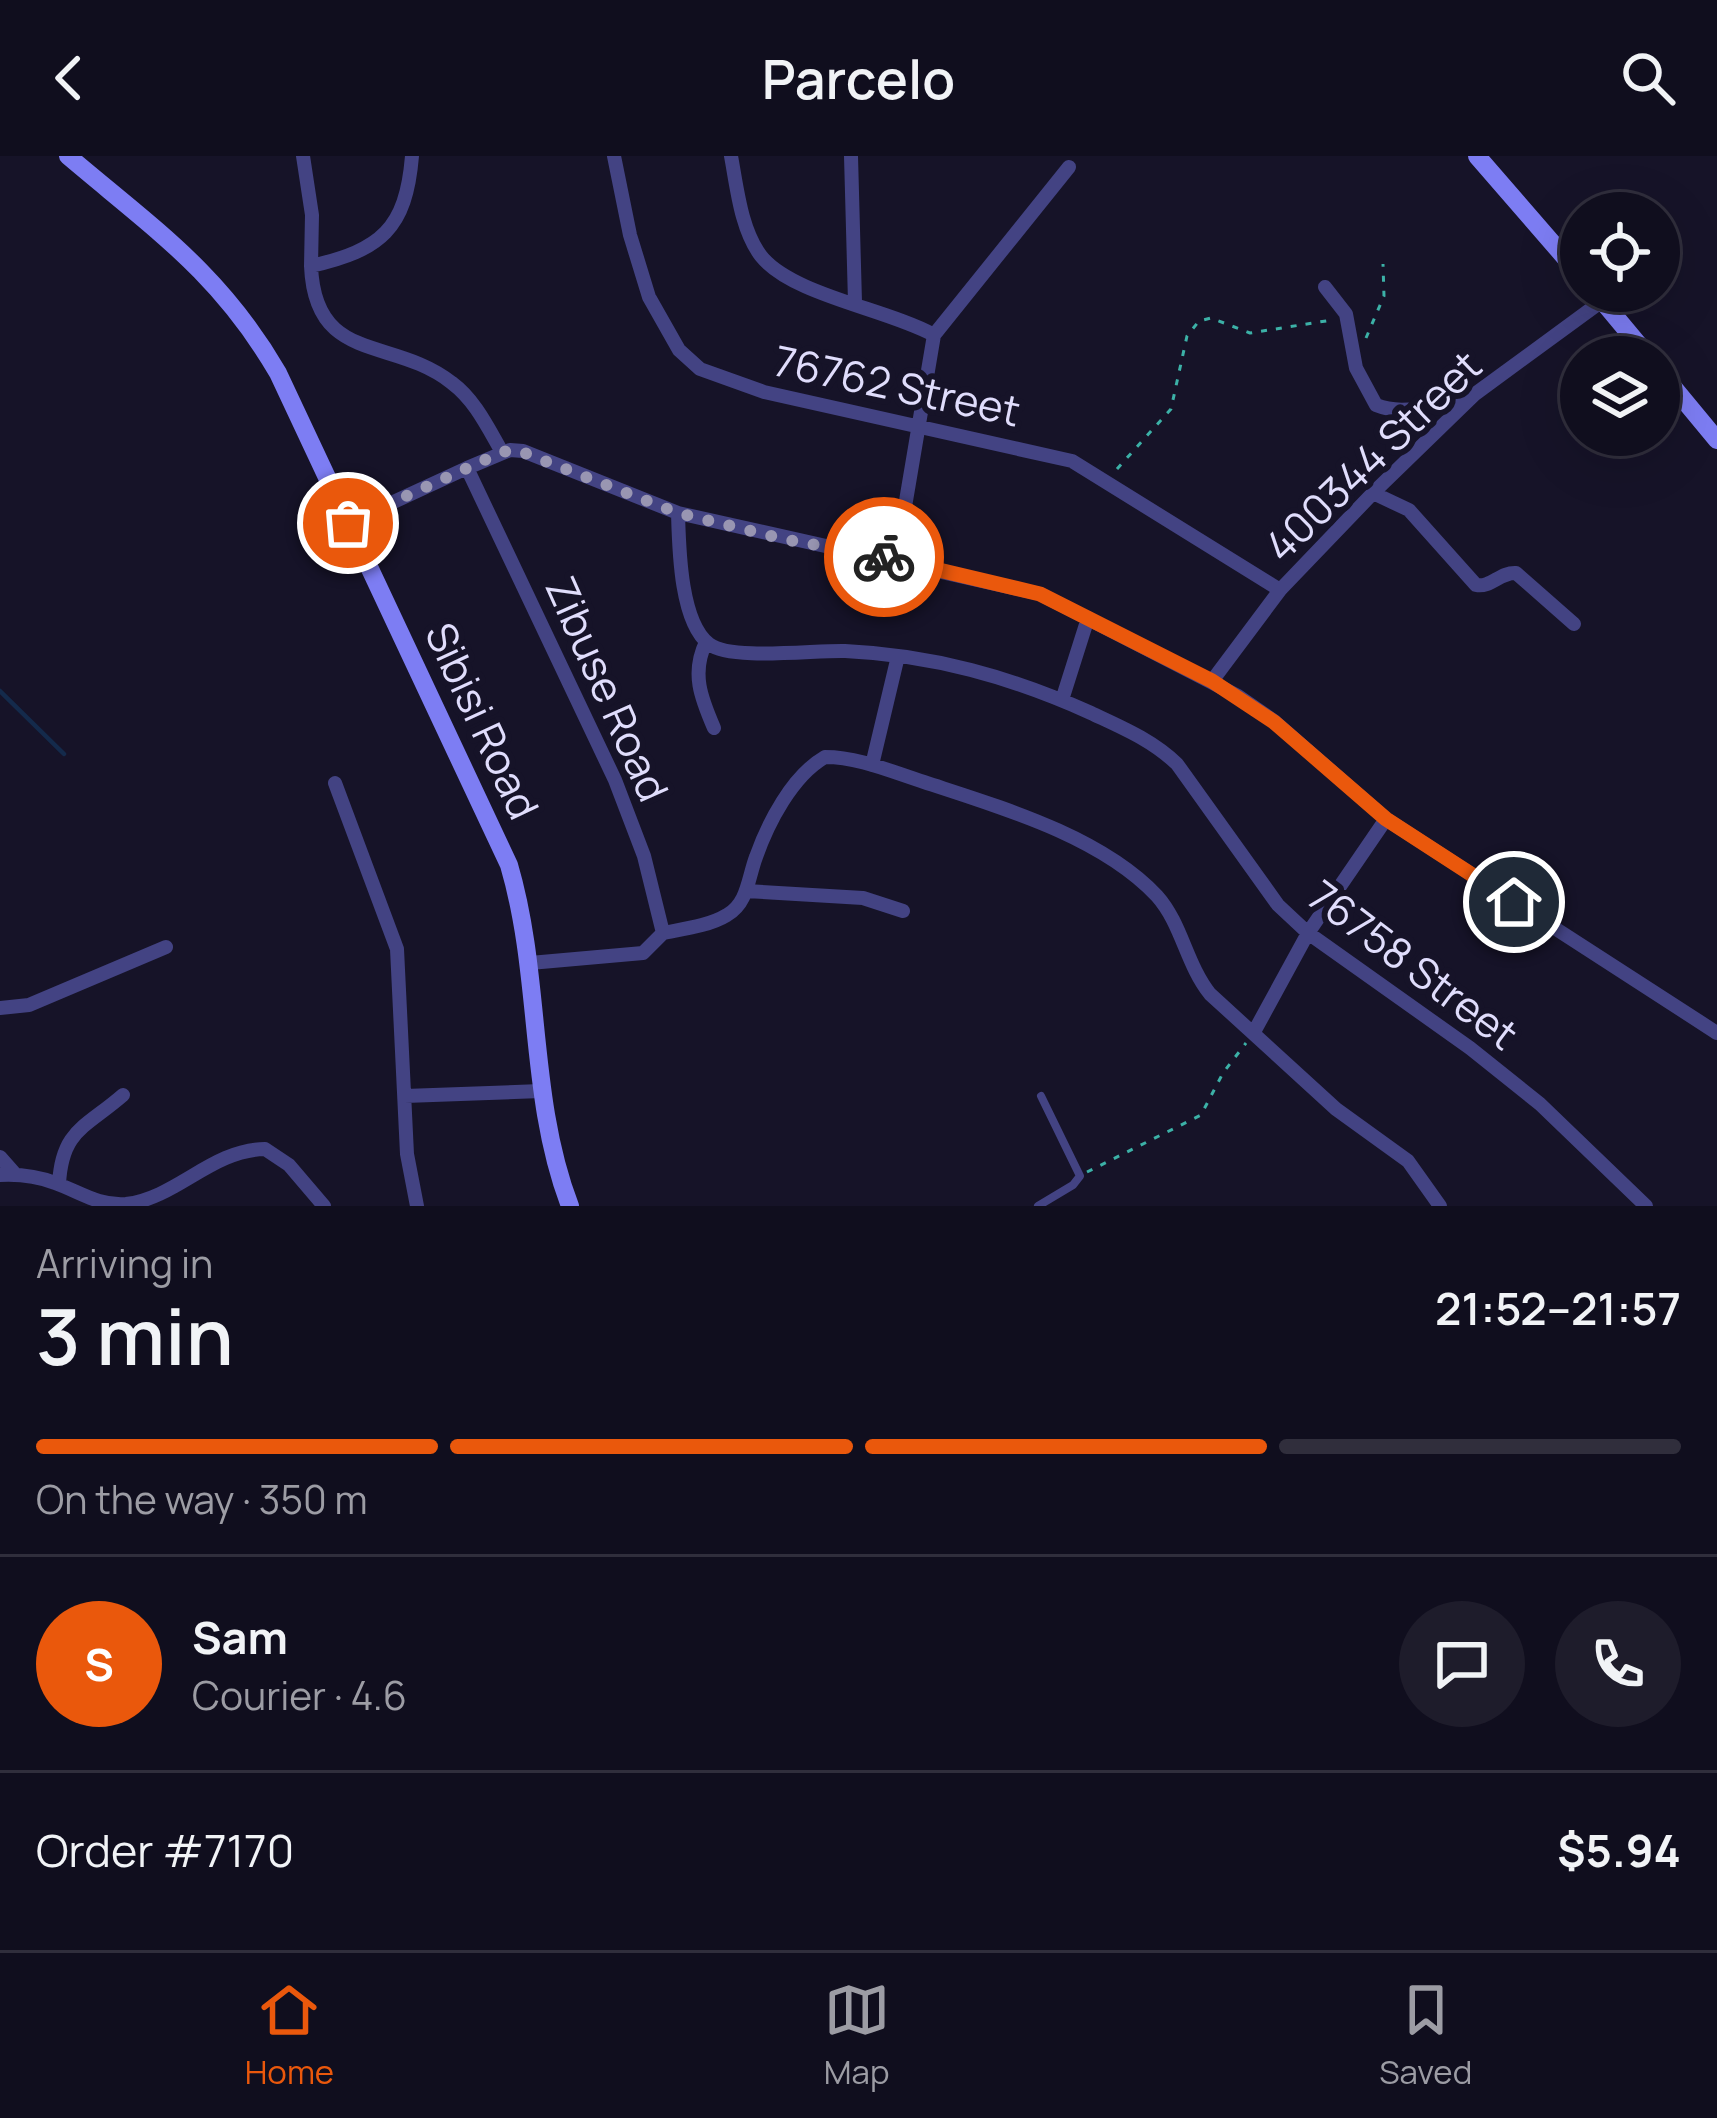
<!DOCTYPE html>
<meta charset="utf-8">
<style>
body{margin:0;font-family:Manrope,sans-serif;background:#1e1c2b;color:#f1f3f6;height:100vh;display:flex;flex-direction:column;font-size:45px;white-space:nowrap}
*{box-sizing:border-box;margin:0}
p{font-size:39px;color:#9c9ca4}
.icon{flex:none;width:66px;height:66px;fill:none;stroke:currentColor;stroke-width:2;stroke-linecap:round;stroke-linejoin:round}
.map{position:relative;height:1050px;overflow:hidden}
.sheet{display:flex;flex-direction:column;background:#100e1e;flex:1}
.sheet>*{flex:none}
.tools{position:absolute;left:1560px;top:36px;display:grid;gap:24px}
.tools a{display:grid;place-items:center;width:120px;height:120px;border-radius:50%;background:#100e1e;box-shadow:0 12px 48px #0002,0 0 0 3px #302e3c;font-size:60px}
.pin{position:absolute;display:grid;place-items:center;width:102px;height:102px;color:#fff;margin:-51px;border:6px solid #fff;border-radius:50%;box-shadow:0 3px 12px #0007}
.courier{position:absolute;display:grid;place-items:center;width:120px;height:120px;margin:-60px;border:9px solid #ea580c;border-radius:50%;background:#fff;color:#222;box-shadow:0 3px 15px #0007}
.headline em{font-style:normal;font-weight:600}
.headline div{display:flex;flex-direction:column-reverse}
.headline{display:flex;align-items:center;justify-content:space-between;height:204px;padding:0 36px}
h1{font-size:78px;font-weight:600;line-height:90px}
.bar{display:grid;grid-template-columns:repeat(4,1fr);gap:18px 12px;align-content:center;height:144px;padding:0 36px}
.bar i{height:15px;border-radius:9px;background:#302e3c}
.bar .selected{background:#ea580c}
.bar p{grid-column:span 4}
.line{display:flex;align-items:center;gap:30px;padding:0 36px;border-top:3px solid #302e3c}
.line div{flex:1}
.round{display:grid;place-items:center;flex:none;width:126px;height:126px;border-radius:63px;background:#1e1c2b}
header{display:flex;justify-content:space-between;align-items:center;height:156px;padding:0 36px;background:#100e1e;font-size:54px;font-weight:600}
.dock{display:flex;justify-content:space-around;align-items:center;height:168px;border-top:3px solid #302e3c;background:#100e1e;font-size:33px;color:#9c9ca4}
.dock a{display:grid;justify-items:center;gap:6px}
.dock .selected{color:#ea580c}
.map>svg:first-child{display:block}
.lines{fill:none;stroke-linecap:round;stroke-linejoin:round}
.stream{stroke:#142a4b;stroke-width:4.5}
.path{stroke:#3cb1a7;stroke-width:3;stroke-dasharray:6 9;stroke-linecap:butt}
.lane{stroke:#434383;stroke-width:8}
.street{stroke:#434383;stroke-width:14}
.secondary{stroke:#7d7df3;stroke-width:18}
.done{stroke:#9996b2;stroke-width:12;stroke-dasharray:0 21.6}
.route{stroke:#ea580c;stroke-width:15}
.labels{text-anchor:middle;stroke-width:12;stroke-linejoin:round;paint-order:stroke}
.street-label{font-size:42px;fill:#e0ddfc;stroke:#161328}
</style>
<header><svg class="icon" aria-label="back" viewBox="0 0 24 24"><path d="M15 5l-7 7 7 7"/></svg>Parcelo<svg class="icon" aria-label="search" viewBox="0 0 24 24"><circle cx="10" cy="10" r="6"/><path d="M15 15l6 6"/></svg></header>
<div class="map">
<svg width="1717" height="1050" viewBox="0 0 1717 1050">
<rect width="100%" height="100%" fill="#161328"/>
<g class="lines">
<!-- stream -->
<path class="stream" d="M 0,535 L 64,598"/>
<!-- path -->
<path class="path" d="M 1366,182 L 1384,140 L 1383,108
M 1117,313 L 1171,253 L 1187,180 L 1199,165 L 1211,162 L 1250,177 L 1332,164
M 1087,1016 L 1201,959 L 1223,917 L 1246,887"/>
<!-- lane -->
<path class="lane" d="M 1038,1050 L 1073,1029 L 1080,1020 L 1041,940"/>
<!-- street -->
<path class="street" d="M 303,0 L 312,59 L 311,110
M 412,0 C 406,73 381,94 311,110 C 315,209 393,180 452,227 C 475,244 488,272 502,296
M 614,0 L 630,79 L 649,141 L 679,194 L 700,213 L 764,236 L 1072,305 L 1280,434
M 731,0 C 737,32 741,74 761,100 C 792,139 887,153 934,179
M 851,0 L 855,146
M 1325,131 L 1346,158 L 1356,212 L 1376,249 C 1405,261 1441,247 1471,239
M 467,312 L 510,294 L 523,295 L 678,357 L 1040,438 L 1238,540 L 1274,565 L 1386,663 L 1717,877
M 1373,337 L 1409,354 L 1476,429 C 1491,432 1500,416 1516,417 L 1574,468
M 678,357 C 679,391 680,466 709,488 C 731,505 814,494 845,495 C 933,499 1011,521 1091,557 C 1123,572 1152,584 1177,608 L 1278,749 L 1308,777 L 1470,892 L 1540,948 L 1646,1050
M 348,367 L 467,312 L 615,624 L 644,700 L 663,777 L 643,797 L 530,807
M 896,404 L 934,179 L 1069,11
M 706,486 C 691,517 701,542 714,572
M 1212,525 L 1280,434 L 1373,337 L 1475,238 L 1602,145
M 1062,544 L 1088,462
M 872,609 L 898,500
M 335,627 L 397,793 L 407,998 L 417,1050
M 746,735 L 863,742 L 903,755
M 663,777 C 683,773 709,770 727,759 C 748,747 748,722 756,701 C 768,667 792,620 825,601 C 859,601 892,616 924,626 C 1000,651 1101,680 1157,740 C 1182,768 1186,808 1210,838 L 1336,953 L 1408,1005 L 1440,1050
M 0,852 L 29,849 L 166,791
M 1254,876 L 1308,777 L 1386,663
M 405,940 L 541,935
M 0,1001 L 15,1018
M 0,1019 C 20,1018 37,1020 55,1027 C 80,1036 98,1050 126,1048 C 177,1042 211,994 265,993 L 289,1009 L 324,1050
M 59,1028 C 62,974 85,972 123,939"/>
<!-- secondary -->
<path class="secondary" d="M 68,0 C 154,73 220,117 278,217 L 509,709 C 542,821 528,941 570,1050
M 1477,0 L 1581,120
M 1594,135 L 1649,201
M 1659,214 L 1717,284"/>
</g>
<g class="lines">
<!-- done -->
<path class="done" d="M 348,367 L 502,296 L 517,294 L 678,357 L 788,384 L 884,401"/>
<!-- route -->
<path class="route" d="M 884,401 L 1040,438 L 1212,525 L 1274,566 L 1386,663 L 1514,746"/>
</g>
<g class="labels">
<!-- street labels -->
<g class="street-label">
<text transform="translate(897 230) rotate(12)" y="15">76762 Street</text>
<text transform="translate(1373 300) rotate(-44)" y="15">400344 Street</text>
<text transform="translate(607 533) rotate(66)" y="15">Zibuse Road</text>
<text transform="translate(482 565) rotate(65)" y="15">Sibisi Road</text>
<text transform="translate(1413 809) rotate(37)" y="15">76758 Street</text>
</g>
</g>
</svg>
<div class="tools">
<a><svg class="icon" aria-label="locate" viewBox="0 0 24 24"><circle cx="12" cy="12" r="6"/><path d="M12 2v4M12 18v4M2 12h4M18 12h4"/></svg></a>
<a><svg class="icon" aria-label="layers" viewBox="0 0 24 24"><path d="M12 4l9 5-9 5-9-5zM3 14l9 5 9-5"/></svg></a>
</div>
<div class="pin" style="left:348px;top:367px;background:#ea580c"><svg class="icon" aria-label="bag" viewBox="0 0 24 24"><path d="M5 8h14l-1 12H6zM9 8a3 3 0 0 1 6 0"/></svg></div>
<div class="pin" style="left:1514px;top:746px;background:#1f2937"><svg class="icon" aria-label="home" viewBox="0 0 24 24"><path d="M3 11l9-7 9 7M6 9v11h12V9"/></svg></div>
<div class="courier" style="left:884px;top:401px"><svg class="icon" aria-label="bike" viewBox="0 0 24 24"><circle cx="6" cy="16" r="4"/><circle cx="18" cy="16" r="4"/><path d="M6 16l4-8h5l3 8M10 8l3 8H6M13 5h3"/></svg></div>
</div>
<section class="sheet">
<div class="headline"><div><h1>3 min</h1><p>Arriving in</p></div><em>21:52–21:57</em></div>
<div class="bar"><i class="selected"></i><i class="selected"></i><i class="selected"></i><i></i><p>On the way · 350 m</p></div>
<div class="line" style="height:216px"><b class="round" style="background:#ea580c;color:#fff">S</b><div><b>Sam</b><p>Courier · 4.6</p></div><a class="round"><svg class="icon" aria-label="chat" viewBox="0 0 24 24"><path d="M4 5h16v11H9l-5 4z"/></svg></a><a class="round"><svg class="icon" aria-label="phone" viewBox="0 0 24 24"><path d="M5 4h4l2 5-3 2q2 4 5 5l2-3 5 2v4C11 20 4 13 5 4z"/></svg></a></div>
<div class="line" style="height:156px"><div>Order #7170</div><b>$5.94</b></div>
</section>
<nav class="dock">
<a class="selected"><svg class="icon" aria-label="home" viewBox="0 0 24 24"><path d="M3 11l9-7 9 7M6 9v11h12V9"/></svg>Home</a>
<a><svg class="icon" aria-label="map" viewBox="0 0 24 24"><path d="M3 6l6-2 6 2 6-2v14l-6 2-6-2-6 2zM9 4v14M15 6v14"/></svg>Map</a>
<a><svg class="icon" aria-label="saved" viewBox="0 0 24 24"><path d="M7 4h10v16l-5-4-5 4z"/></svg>Saved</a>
</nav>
